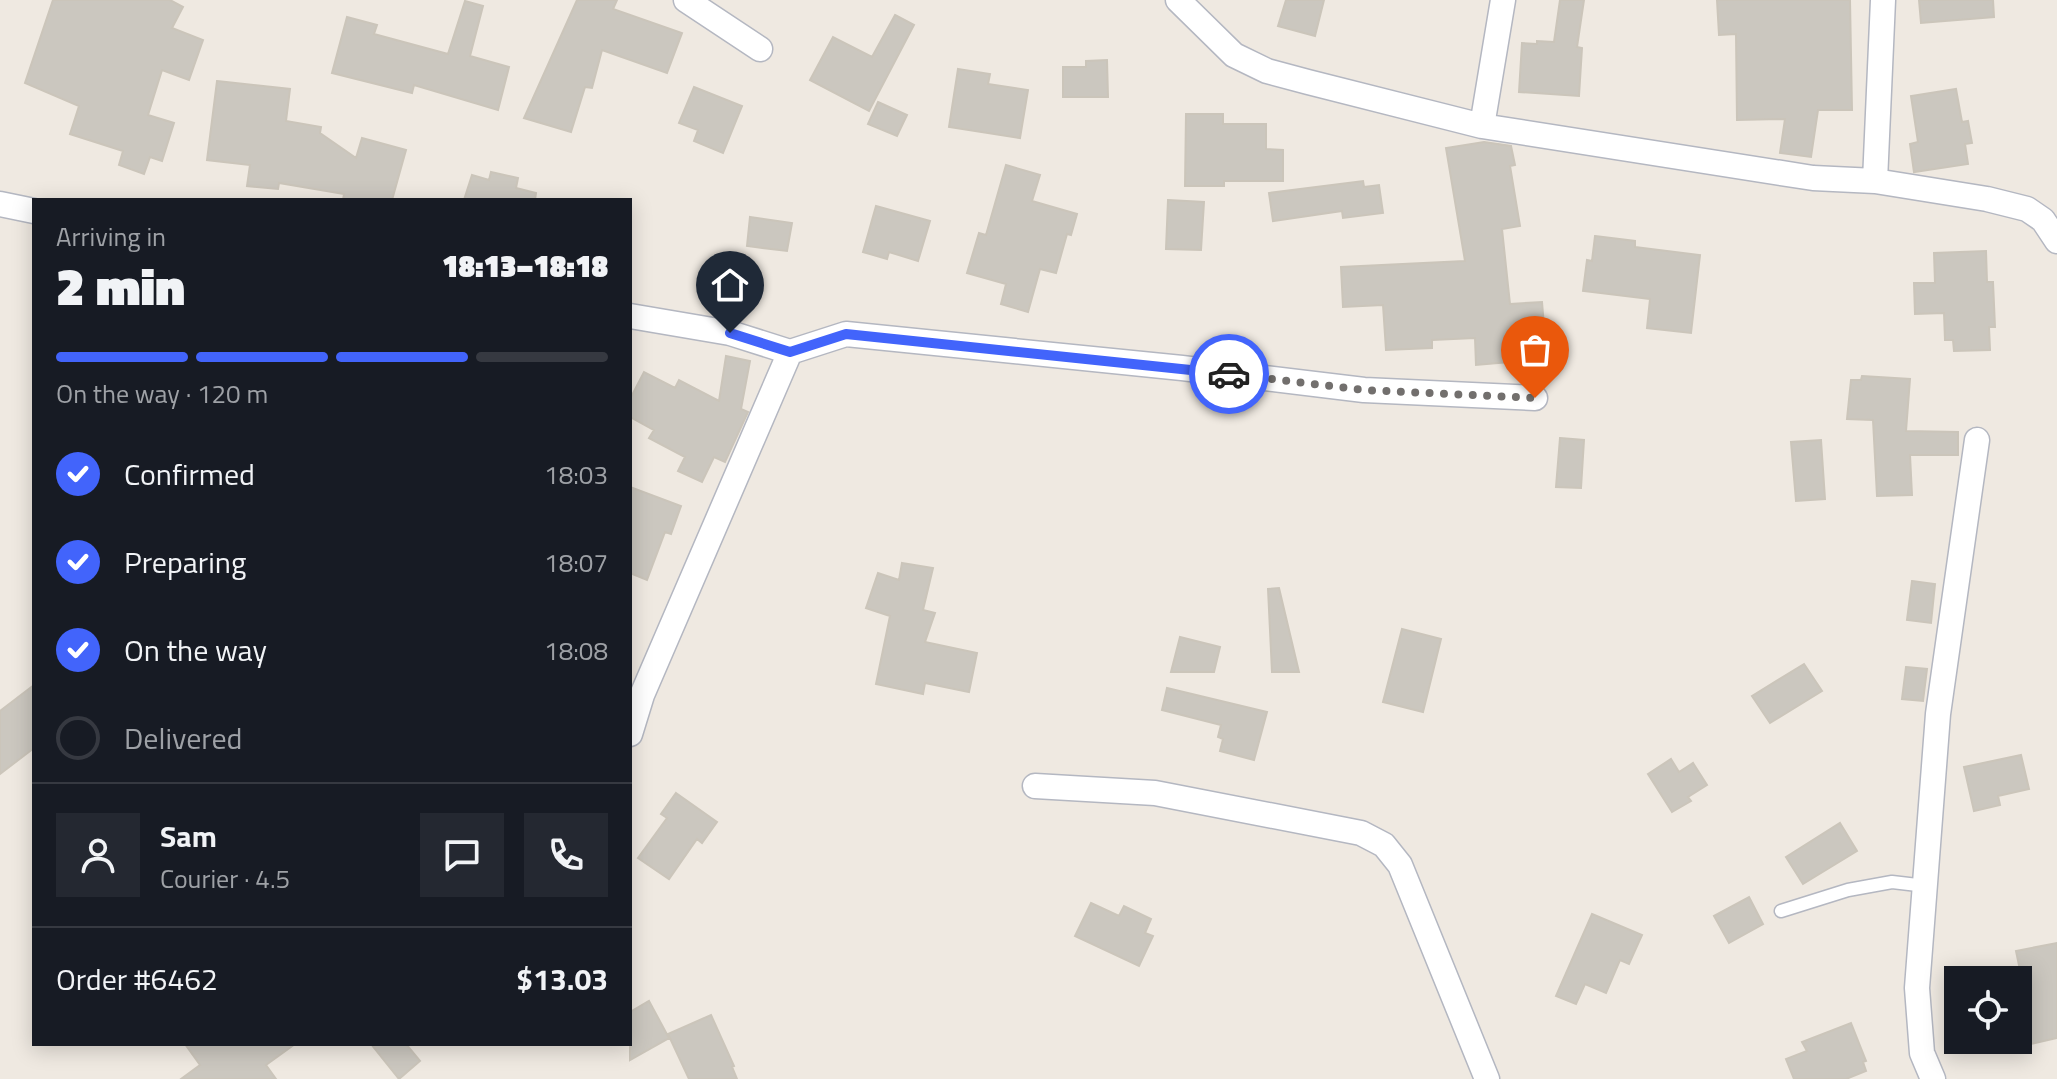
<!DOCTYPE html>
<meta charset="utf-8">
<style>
body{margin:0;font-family:"Titillium Web",sans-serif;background:#242831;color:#f1f3f6;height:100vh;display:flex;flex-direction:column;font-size:30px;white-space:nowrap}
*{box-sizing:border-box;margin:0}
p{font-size:26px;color:#9ea1a6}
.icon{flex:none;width:44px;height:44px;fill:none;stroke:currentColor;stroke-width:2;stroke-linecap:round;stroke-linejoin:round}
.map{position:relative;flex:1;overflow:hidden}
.panel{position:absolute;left:32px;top:198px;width:600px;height:848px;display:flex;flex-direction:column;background:#171b24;border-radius:0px;box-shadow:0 4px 20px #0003}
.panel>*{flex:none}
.controls{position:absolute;left:1944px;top:966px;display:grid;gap:16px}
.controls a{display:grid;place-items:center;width:88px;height:88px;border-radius:0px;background:#171b24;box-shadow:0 4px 20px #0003;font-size:40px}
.pin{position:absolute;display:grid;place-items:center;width:68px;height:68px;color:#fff;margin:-82px -34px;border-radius:50% 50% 50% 0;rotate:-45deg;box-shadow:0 0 8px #0007}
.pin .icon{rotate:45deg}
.courier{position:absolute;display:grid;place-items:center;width:80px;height:80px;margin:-40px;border:6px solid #4264fb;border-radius:50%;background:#fff;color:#222;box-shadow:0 2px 10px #0007}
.summary em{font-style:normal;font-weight:800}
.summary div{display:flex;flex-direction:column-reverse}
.summary{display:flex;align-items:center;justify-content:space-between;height:136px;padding:0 24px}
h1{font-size:52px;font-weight:800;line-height:60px}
.bar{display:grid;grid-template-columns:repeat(4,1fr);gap:12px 8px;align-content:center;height:96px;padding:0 24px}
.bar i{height:10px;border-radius:6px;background:#363941}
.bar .selected{background:#4264fb}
.bar p{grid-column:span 4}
.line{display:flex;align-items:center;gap:20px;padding:0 24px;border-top:2px solid #363941}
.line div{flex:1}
.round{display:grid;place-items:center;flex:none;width:84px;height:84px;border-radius:0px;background:#242831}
ol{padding:0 24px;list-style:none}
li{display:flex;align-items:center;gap:24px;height:88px}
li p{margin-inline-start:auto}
li .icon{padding:8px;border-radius:50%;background:#4264fb;color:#fff;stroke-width:4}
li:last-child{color:#9ea1a6}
li i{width:44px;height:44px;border:4px solid #363941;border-radius:50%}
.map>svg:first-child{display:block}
.building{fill:#cbc7bf;stroke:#cbc5ba;stroke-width:2}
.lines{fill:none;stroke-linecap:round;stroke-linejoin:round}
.lane-casing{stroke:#b4b7c1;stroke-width:15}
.street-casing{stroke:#b4b7c1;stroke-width:27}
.lane{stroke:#fff;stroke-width:12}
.street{stroke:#fff;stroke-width:24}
.done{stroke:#726f6d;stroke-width:8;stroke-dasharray:0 14.4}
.route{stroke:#4264fb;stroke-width:10}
</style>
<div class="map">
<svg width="2057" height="1079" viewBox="0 0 2057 1079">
<rect width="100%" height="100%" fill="#efe9e1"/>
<!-- building -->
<path class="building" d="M 53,0 L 170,0 L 183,7 L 172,28 L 203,40 L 189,80 L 162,70 L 148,115 L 174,123 L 162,161 L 150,157 L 144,174 L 119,165 L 123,151 L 70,134 L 79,106 L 25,83 Z
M 577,0 L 617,0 L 613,9 L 682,33 L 667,73 L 602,50 L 592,88 L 585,87 L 571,132 L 524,118 Z
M 1286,0 L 1324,0 L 1315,36 L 1278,26 Z
M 1560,0 L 1584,0 L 1577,47 L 1582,48 L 1579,96 L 1519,92 L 1522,43 L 1537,44 L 1537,41 L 1554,42 Z
M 1717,0 L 1850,0 L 1852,110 L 1818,110 L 1811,157 L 1780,153 L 1785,119 L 1737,120 L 1736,34 L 1719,35 Z
M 1919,0 L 1993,0 L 1994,17 L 1921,23 Z
M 465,1 L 483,6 L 470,56 L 509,67 L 498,110 L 414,85 L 412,93 L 332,73 L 347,17 L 377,25 L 374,34 L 448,54 Z
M 895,15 L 914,25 L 869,111 L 810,80 L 833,37 L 872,57 Z
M 1107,60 L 1108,97 L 1063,97 L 1063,67 L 1086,67 L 1086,61 Z
M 958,69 L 990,74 L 988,84 L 1028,90 L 1020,138 L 949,127 Z
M 217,81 L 290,89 L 286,121 L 321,127 L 320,133 L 356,158 L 362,138 L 406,150 L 392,200 L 343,200 L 344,194 L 279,183 L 278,189 L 247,186 L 250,165 L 207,160 Z
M 694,87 L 742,106 L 723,153 L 694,141 L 698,130 L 679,123 Z
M 1956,89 L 1962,122 L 1968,121 L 1972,143 L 1965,144 L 1968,164 L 1914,172 L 1910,144 L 1918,142 L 1911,96 Z
M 878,102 L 907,115 L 897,136 L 868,124 Z
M 1186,114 L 1223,114 L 1223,124 L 1266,124 L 1266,149 L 1283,150 L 1283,181 L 1224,181 L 1224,186 L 1185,186 Z
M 1484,142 L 1511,146 L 1515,165 L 1510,166 L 1520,226 L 1502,229 L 1510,304 L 1542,302 L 1546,350 L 1508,352 L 1509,362 L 1476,365 L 1475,338 L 1432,340 L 1432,348 L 1386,350 L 1383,305 L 1343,307 L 1341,267 L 1465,261 L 1446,148 Z
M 1006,165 L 1040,175 L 1032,201 L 1077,214 L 1071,235 L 1067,234 L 1056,273 L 1040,269 L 1028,312 L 1001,304 L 1006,284 L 967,273 L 979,233 L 986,235 Z
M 491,172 L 518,178 L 516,188 L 536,193 L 535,200 L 464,200 L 472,175 L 489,180 Z
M 1363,181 L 1364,187 L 1379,185 L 1383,213 L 1343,218 L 1342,211 L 1273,221 L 1269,193 Z
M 1168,200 L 1204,202 L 1201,250 L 1166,249 Z
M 876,206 L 930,221 L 918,261 L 889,252 L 887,259 L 863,252 Z
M 750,217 L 792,223 L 787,251 L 747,246 Z
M 1595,236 L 1635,241 L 1635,247 L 1700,255 L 1691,333 L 1647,328 L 1650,299 L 1583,291 L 1587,260 L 1592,261 Z
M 1986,251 L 1987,282 L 1993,282 L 1995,327 L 1989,327 L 1990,350 L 1954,351 L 1953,340 L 1945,340 L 1944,313 L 1915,314 L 1914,283 L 1935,283 L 1934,253 Z
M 726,356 L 750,361 L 741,409 L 748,412 L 725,462 L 714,457 L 702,482 L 678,471 L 685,457 L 649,438 L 654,430 L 630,417 L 630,399 L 644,372 L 675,388 L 679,380 L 719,401 Z
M 1862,376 L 1910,379 L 1906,431 L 1958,432 L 1958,455 L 1910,455 L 1912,495 L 1877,496 L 1873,420 L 1847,419 L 1851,380 L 1861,380 Z
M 1560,438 L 1584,440 L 1581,488 L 1556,487 Z
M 1821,440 L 1825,499 L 1796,501 L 1791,442 Z
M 630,487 L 681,506 L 671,534 L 665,532 L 647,580 L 630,573 Z
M 902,563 L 933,568 L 923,610 L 935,613 L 925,642 L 977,653 L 969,692 L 925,683 L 923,694 L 876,684 L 890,616 L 866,608 L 878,573 L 899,580 Z
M 1912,581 L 1935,584 L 1931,623 L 1907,620 Z
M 1279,588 L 1299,672 L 1272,672 L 1268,589 Z
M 1402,629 L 1441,639 L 1423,712 L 1383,702 Z
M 1180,637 L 1220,647 L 1214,672 L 1171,672 Z
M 1804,664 L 1822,691 L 1770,723 L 1752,696 Z
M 1906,667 L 1927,669 L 1923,701 L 1902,699 Z
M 34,685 L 34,748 L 0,774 L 0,711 Z
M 1167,688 L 1267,712 L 1254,760 L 1220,751 L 1223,739 L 1218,737 L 1221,725 L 1162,710 Z
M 2021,755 L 2029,789 L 1998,796 L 2000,805 L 1974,811 L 1964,767 Z
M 1671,759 L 1679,772 L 1693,763 L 1707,785 L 1688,797 L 1691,801 L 1672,812 L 1648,774 Z
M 676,793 L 717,822 L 702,843 L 697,839 L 669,879 L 638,858 L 667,818 L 661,814 Z
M 1840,823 L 1857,851 L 1803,884 L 1786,857 Z
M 1749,897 L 1763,924 L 1729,943 L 1714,916 Z
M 1091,903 L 1119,916 L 1124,906 L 1151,919 L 1145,933 L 1153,936 L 1139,966 L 1075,936 Z
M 1592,914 L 1642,935 L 1629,964 L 1620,960 L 1606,993 L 1585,984 L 1576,1004 L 1556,996 Z
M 2057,943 L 2057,1038 L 2018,1047 L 2020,970 L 2016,951 Z
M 649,1001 L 669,1038 L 630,1060 L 630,1012 Z
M 711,1015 L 734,1066 L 732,1067 L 737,1079 L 689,1079 L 668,1034 Z
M 1851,1023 L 1866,1061 L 1863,1062 L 1866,1071 L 1846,1079 L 1794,1079 L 1786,1059 L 1807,1051 L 1802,1042 Z
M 185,1044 L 295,1044 L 266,1065 L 276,1079 L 181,1079 L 200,1065 Z
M 371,1044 L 406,1044 L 420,1061 L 399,1079 Z"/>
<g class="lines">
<!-- lane casing -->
<g class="lane-casing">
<path id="lane" d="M 1781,911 L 1848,890 L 1892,882 L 1926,886"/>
</g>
<!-- street casing -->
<g class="street-casing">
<path id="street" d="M 686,0 L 760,49
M 1178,0 L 1234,55 L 1267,71 L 1308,82 L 1482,126 L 1813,178 L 1875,181 L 1987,199 L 2027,209 L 2043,220 L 2057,241
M 1482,126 L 1503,0
M 1875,181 L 1883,0
M 0,204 L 34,211
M 630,316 L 730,333 L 790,352 L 846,334 L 1182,368 L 1364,390 L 1535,398
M 630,734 L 642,695 L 790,352
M 1035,786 L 1155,793 L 1361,833 L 1384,845 L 1400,865 L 1487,1079
M 1933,1079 L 1922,1053 L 1917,988 L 1938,714 L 1977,440"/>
</g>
<!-- lane -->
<use href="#lane" class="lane"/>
<!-- street -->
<use href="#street" class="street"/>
</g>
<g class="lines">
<!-- done -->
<path class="done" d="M 1229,374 L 1364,390 L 1535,398"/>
<!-- route -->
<path class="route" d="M 730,333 L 790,352 L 846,334 L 1229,374"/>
</g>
</svg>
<div class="controls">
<a><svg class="icon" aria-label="locate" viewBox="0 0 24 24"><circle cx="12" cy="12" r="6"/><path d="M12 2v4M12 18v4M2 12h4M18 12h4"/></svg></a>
</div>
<div class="pin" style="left:1535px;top:398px;background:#ea580c"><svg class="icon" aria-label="bag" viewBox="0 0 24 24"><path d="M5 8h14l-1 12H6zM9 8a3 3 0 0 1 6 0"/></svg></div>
<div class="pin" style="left:730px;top:333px;background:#1f2937"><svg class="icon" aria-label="home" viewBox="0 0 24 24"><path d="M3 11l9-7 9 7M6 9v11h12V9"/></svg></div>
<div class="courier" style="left:1229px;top:374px"><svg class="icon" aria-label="car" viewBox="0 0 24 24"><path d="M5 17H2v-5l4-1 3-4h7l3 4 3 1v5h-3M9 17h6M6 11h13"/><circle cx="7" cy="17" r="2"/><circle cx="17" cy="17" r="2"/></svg></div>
<section class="panel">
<div class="summary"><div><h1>2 min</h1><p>Arriving in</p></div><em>18:13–18:18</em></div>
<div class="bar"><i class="selected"></i><i class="selected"></i><i class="selected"></i><i></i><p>On the way · 120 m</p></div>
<ol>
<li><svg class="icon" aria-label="check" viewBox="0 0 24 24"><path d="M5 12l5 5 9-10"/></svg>Confirmed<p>18:03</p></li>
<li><svg class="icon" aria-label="check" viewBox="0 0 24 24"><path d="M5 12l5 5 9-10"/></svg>Preparing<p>18:07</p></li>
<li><svg class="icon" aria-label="check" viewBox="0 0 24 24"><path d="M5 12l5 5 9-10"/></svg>On the way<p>18:08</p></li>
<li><i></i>Delivered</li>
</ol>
<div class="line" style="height:144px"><a class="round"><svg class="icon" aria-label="person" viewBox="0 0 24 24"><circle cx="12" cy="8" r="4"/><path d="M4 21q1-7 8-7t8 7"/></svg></a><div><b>Sam</b><p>Courier · 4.5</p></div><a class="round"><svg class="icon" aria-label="chat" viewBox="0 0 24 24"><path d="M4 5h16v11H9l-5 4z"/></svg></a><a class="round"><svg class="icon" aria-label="phone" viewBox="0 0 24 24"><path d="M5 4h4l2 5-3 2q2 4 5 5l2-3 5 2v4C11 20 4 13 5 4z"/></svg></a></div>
<div class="line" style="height:104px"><div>Order #6462</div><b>$13.03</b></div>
</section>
</div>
